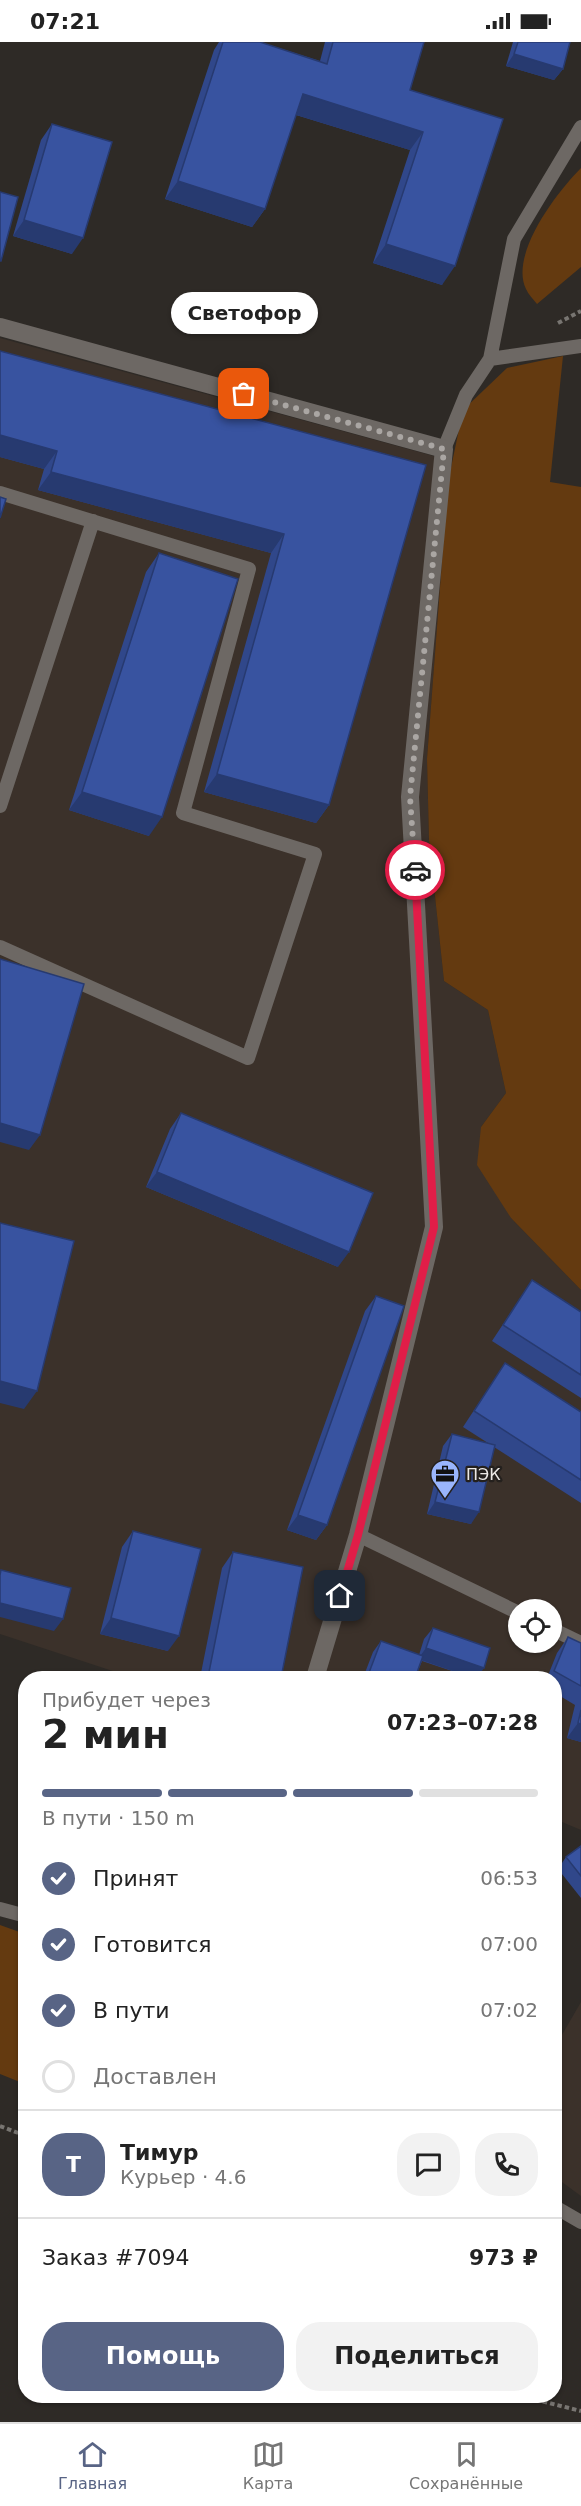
<!DOCTYPE html>
<html lang="ru">
<meta charset="utf-8">
<style>
body{margin:0;font-family:"DejaVu Sans",sans-serif;background:#f2f2f2;color:#222;height:100vh;display:flex;flex-direction:column;font-size:22px;white-space:nowrap}
*{box-sizing:border-box;margin:0}
p{font-size:20px;color:#767676}
.icon{flex:none;width:33px;height:33px;fill:none;stroke:currentColor;stroke-width:2;stroke-linecap:round;stroke-linejoin:round}
.map{position:relative;flex:1;overflow:hidden}
.side{position:absolute;left:18px;top:1629px;width:544px;height:732px;display:flex;flex-direction:column;background:#fff;border-radius:24px;box-shadow:0 2px 4px #0004}
.side>*{flex:none}
.tools{position:absolute;left:508px;top:1557px;display:grid;gap:12px}
.tools a{display:grid;place-items:center;width:54px;height:54px;border-radius:50%;background:#fff;box-shadow:0 2px 4px #0004;font-size:30px}
.pin{position:absolute;display:grid;place-items:center;width:51px;height:51px;color:#fff;margin:-26px;border-radius:12px;box-shadow:0 3px 9px #0006}
.courier{position:absolute;display:grid;place-items:center;width:60px;height:60px;margin:-30px;border:4px solid #e11d48;border-radius:50%;background:#fff;color:#222;box-shadow:0 2px 8px #0007}
.bubble{position:absolute;height:42px;border-radius:21px;background:#fff;box-shadow:0 2px 4px #0004;font-size:20px;font-weight:600;line-height:42px;text-align:center}
.summary em{font-style:normal;font-weight:600}
.summary div{display:flex;flex-direction:column-reverse}
.summary{display:flex;align-items:center;justify-content:space-between;height:102px;padding:0 24px}
h1{font-size:39px;font-weight:600;line-height:45px}
.bar{display:grid;grid-template-columns:repeat(4,1fr);gap:9px 6px;align-content:center;height:72px;padding:0 24px}
.bar i{height:8px;border-radius:4px;background:#e0e0e0}
.bar .selected{background:#586485}
.bar p{grid-column:span 4}
.line{display:flex;align-items:center;gap:15px;padding:0 24px;border-top:2px solid #e0e0e0}
.line div{flex:1}
.round{display:grid;place-items:center;flex:none;width:63px;height:63px;border-radius:24px;background:#f2f2f2}
ol{padding:0 24px;list-style:none}
li{display:flex;align-items:center;gap:18px;height:66px}
li p{margin-inline-start:auto}
li .icon{padding:6px;border-radius:50%;background:#586485;color:#fff;stroke-width:4}
li:last-child{color:#767676}
li i{width:33px;height:33px;border:3px solid #e0e0e0;border-radius:50%}
.action{display:flex;gap:12px;margin-top:auto;padding:12px 24px}
.action a{flex:1;height:69px;border-radius:24px;background:#586485;color:#fff;font-size:24px;font-weight:600;line-height:69px;text-align:center}
.action a+a{background:#f2f2f2;color:#222}
.status{display:flex;justify-content:space-between;align-items:center;height:42px;padding:0 30px;background:#fff;direction:ltr}
.status svg{height:16px;fill:currentColor}
.menu{display:flex;justify-content:space-around;align-items:center;height:84px;border-top:2px solid #e0e0e0;background:#fff;font-size:16px;color:#767676}
.menu a{display:grid;justify-items:center;gap:3px}
.menu .selected{color:#586485}
.map>svg:first-child{display:block}
.built{fill:#3b312a;fill-rule:evenodd}
.green{fill:#643a10}
.lines{fill:none;stroke-linecap:round;stroke-linejoin:round}
.path{stroke:#787571;stroke-width:4;stroke-dasharray:4.5 3;stroke-linecap:butt}
.service{stroke:#6d6864;stroke-width:14}
.minor{stroke:#6d6864;stroke-width:18}
.wall{fill:#30478a}
.shaded-wall{fill:#273a70}
.building{fill:#3853a0;stroke:#273a70;stroke-width:1.5}
.done{stroke:#aaa6a3;stroke-width:6;stroke-dasharray:0 10.8}
.route{stroke:#e11d48;stroke-width:8}
.labels{text-anchor:middle;stroke-width:4.5;stroke-linejoin:round;paint-order:stroke}
.poi-label{font-size:16px;fill:#ece9e6;stroke:#24201d;text-anchor:start}
</style>
<div class="status"><b>07:21</b><svg viewBox="0 0 49 12"><path d="M0 12V9h3v3zM5 12V6h3v6zM10 12V3h3v9zM15 12V0h3v12zM26 1h20v11H26zM47 4h2v5h-2z"/></svg></div>
<div class="map">
<svg width="581" height="2380" viewBox="0 0 581 2380">
<rect width="100%" height="100%" fill="#2e2a26"/>
<!-- built -->
<path class="built" d="M 0,296 L 452,419 L 448,440 L 427,717 L 429,798 L 444,939 L 488,968 L 506,1051 L 481,1085 L 511,1176 L 581,1248 L 581,1788 L 555,1777 L 555,1636 L 134,1636 L 0,1592 ZM 519,1568 L 552,1568 L 552,1600 L 519,1600 Z
M 581,1960 L 581,2154 L 555,2135 L 555,2005 Z"/>
<!-- green -->
<path class="green" d="M 581,126 L 581,225 L 537,262 C 533,257 528,252 526,247 C 509,212 558,149 581,126 Z
M 563,314 L 550,440 L 581,445 L 581,1248 L 511,1176 L 477,1123 L 481,1085 L 506,1051 L 488,968 L 444,939 L 429,798 L 427,717 L 448,440 L 463,368 L 507,326 Z
M 0,1883 L 25,1892 L 25,2042 L 0,2032 Z"/>
<g class="lines">
<!-- path -->
<path class="path" d="M 558,281 L 581,269
M 0,2084 L 26,2094
M 521,2354 L 581,2369"/>
<!-- service -->
<path class="service" d="M 490,317 L 581,304
M 444,407 L 466,353 L 490,317 L 514,197 L 581,85
M 0,451 L 249,527 L 183,771 L 315,812 L 248,1016 L 0,905
M 0,764 L 93,479
M 358,1493 L 519,1571
M 552,1587 L 581,1601
M 0,1867 L 26,1874
M 555,2165 L 581,2180"/>
<!-- minor -->
<path class="minor" d="M 0,285 L 444,407 L 410,755 L 434,1185 L 358,1493 L 315,1636"/>
</g>
<!-- wall -->
<path class="wall" d="M 219,0 L 260,0 L 320,19 L 325,0 L 424,0 L 410,48 L 503,77 L 442,243 L 373,221 L 410,108 L 296,73 L 265,167 L 252,185 L 165,157 L 214,8 Z
M 513,0 L 570,0 L 563,27 L 554,38 L 506,24 Z
M 52,82 L 72,212 L 13,194 L 41,98 Z
M 0,309 L 426,423 L 329,763 L 316,781 L 204,750 L 271,511 L 38,448 L 44,427 L 0,415 Z
M 159,511 L 149,794 L 69,768 L 146,530 Z
M 181,1071 L 338,1225 L 146,1145 L 170,1087 Z
M 532,1238 L 581,1270 L 581,1356 L 492,1299 Z
M 376,1254 L 327,1483 L 316,1498 L 287,1488 L 365,1269 Z
M 505,1321 L 581,1370 L 581,1461 L 494,1405 L 471,1482 L 427,1472 L 443,1404 L 452,1392 L 488,1401 L 463,1385 Z
M 133,1489 L 168,1609 L 100,1592 L 122,1505 Z
M 233,1510 L 281,1636 L 200,1636 L 222,1526 Z
M 433,1586 L 477,1636 L 473,1636 L 422,1619 L 415,1636 L 363,1636 L 373,1610 L 381,1599 L 419,1613 L 424,1597 Z
M 568,1595 L 581,1601 L 581,1700 L 567,1696 L 575,1663 L 555,1651 L 555,1636 L 547,1636 L 557,1611 Z
M 581,1804 L 581,1856 L 558,1827 L 566,1815 Z"/>
<!-- shaded-wall -->
<path class="shaded-wall" d="M 514,12 L 563,27 L 554,38 L 506,24 Z
M 303,52 L 423,90 L 410,108 L 290,71 Z
M 178,139 L 265,167 L 252,185 L 165,157 Z
M 24,178 L 83,196 L 72,212 L 13,194 Z
M 386,202 L 455,224 L 442,243 L 373,221 Z
M 0,393 L 57,409 L 44,427 L 0,415 Z
M 51,430 L 284,492 L 271,511 L 38,448 Z
M 217,732 L 329,763 L 316,781 L 204,750 Z
M 82,750 L 162,775 L 149,794 L 69,768 Z
M 0,1081 L 40,1093 L 29,1108 L 0,1100 Z
M 157,1130 L 349,1210 L 338,1225 L 146,1145 Z
M 0,1339 L 37,1349 L 24,1367 L 0,1361 Z
M 435,1460 L 479,1470 L 471,1482 L 427,1472 Z
M 298,1473 L 327,1483 L 316,1498 L 287,1488 Z
M 0,1561 L 63,1577 L 54,1589 L 0,1575 Z
M 111,1576 L 179,1594 L 168,1609 L 100,1592 Z
M 426,1606 L 484,1626 L 477,1636 L 473,1636 L 418,1617 Z
M 209,1630 L 238,1636 L 205,1636 Z
M 578,1681 L 581,1682 L 581,1700 L 567,1696 Z"/>
<!-- building -->
<path class="building" d="M 223,0 L 260,0 L 327,22 L 333,0 L 424,0 L 410,48 L 503,77 L 455,224 L 386,202 L 423,90 L 303,52 L 265,167 L 178,139 Z
M 518,0 L 570,0 L 563,27 L 514,12 Z
M 52,82 L 112,100 L 83,196 L 24,178 Z
M 0,150 L 18,155 L 1,219 L 0,219 Z
M 0,309 L 426,423 L 329,763 L 217,732 L 284,492 L 51,430 L 57,409 L 0,393 Z
M 0,455 L 6,457 L 0,476 Z
M 159,511 L 238,537 L 162,775 L 82,750 Z
M 0,917 L 84,942 L 40,1093 L 0,1081 Z
M 181,1071 L 373,1151 L 349,1210 L 157,1130 Z
M 0,1181 L 74,1199 L 37,1349 L 0,1339 Z
M 532,1238 L 581,1270 L 581,1333 L 503,1283 Z
M 376,1254 L 404,1264 L 327,1483 L 298,1473 Z
M 505,1321 L 581,1370 L 581,1438 L 474,1369 Z
M 452,1392 L 495,1403 L 479,1470 L 435,1460 Z
M 133,1489 L 201,1507 L 179,1594 L 111,1576 Z
M 233,1510 L 303,1525 L 281,1636 L 238,1636 L 209,1630 Z
M 1,1528 L 71,1546 L 63,1577 L 0,1561 L 0,1533 Z
M 433,1586 L 490,1606 L 484,1626 L 426,1606 Z
M 568,1595 L 581,1601 L 581,1644 L 554,1629 Z
M 381,1599 L 423,1614 L 415,1636 L 367,1636 Z
M 581,1668 L 581,1682 L 578,1681 Z
M 581,1804 L 581,1834 L 566,1815 Z"/>
<g class="lines">
<!-- done -->
<path class="done" d="M 244,352 L 444,407 L 410,755 L 415,828"/>
<!-- route -->
<path class="route" d="M 340,1554 L 358,1493 L 434,1185 L 415,828"/>
</g>
<!-- icons -->
<defs>
<g id="office-pin" transform="scale(1.5)"><path d="M0 17L-7.5 6A9.5 9.5 0 1 1 7.5 6Z" fill="#99b5fd" stroke="#24201d"/><path d="M-6-3h4V-5.5h4V-3h4V5H-6ZM-1-4.5V-3h2v-1.5ZM-6 0V1H6V0Z" fill="#111"/></g>
</defs>
<g fill-rule="evenodd">
<use href="#office-pin" x="445" y="1432"/>
</g>
<g class="labels">
<!-- poi labels -->
<g class="poi-label">
<text x="466" y="1438">ПЭК</text>
</g>
</g>
</svg>
<div class="tools">
<a><svg class="icon" aria-label="locate" viewBox="0 0 24 24"><circle cx="12" cy="12" r="6"/><path d="M12 2v4M12 18v4M2 12h4M18 12h4"/></svg></a>
</div>
<div class="pin" style="left:244px;top:352px;background:#ea580c"><svg class="icon" aria-label="bag" viewBox="0 0 24 24"><path d="M5 8h14l-1 12H6zM9 8a3 3 0 0 1 6 0"/></svg></div>
<div class="pin" style="left:340px;top:1554px;background:#1f2937"><svg class="icon" aria-label="home" viewBox="0 0 24 24"><path d="M3 11l9-7 9 7M6 9v11h12V9"/></svg></div>
<div class="courier" style="left:415px;top:828px"><svg class="icon" aria-label="car" viewBox="0 0 24 24"><path d="M5 17H2v-5l4-1 3-4h7l3 4 3 1v5h-3M9 17h6M6 11h13"/><circle cx="7" cy="17" r="2"/><circle cx="17" cy="17" r="2"/></svg></div>
<div class="bubble" style="left:171px;top:250px;width:147px">Светофор</div>
<section class="side">
<div class="summary"><div><h1>2 мин</h1><p>Прибудет через</p></div><em>07:23–07:28</em></div>
<div class="bar"><i class="selected"></i><i class="selected"></i><i class="selected"></i><i></i><p>В пути · 150 m</p></div>
<ol>
<li><svg class="icon" aria-label="check" viewBox="0 0 24 24"><path d="M5 12l5 5 9-10"/></svg>Принят<p>06:53</p></li>
<li><svg class="icon" aria-label="check" viewBox="0 0 24 24"><path d="M5 12l5 5 9-10"/></svg>Готовится<p>07:00</p></li>
<li><svg class="icon" aria-label="check" viewBox="0 0 24 24"><path d="M5 12l5 5 9-10"/></svg>В пути<p>07:02</p></li>
<li><i></i>Доставлен</li>
</ol>
<div class="line" style="height:108px"><b class="round" style="background:#586485;color:#fff">Т</b><div><b>Тимур</b><p>Курьер · 4.6</p></div><a class="round"><svg class="icon" aria-label="chat" viewBox="0 0 24 24"><path d="M4 5h16v11H9l-5 4z"/></svg></a><a class="round"><svg class="icon" aria-label="phone" viewBox="0 0 24 24"><path d="M5 4h4l2 5-3 2q2 4 5 5l2-3 5 2v4C11 20 4 13 5 4z"/></svg></a></div>
<div class="line" style="height:78px"><div>Заказ #7094</div><b>973 ₽</b></div>
<div class="action"><a>Помощь</a><a>Поделиться</a></div>
</section>
</div>
<nav class="menu">
<a class="selected"><svg class="icon" aria-label="home" viewBox="0 0 24 24"><path d="M3 11l9-7 9 7M6 9v11h12V9"/></svg>Главная</a>
<a><svg class="icon" aria-label="map" viewBox="0 0 24 24"><path d="M3 6l6-2 6 2 6-2v14l-6 2-6-2-6 2zM9 4v14M15 6v14"/></svg>Карта</a>
<a><svg class="icon" aria-label="saved" viewBox="0 0 24 24"><path d="M7 4h10v16l-5-4-5 4z"/></svg>Сохранённые</a>
</nav>
